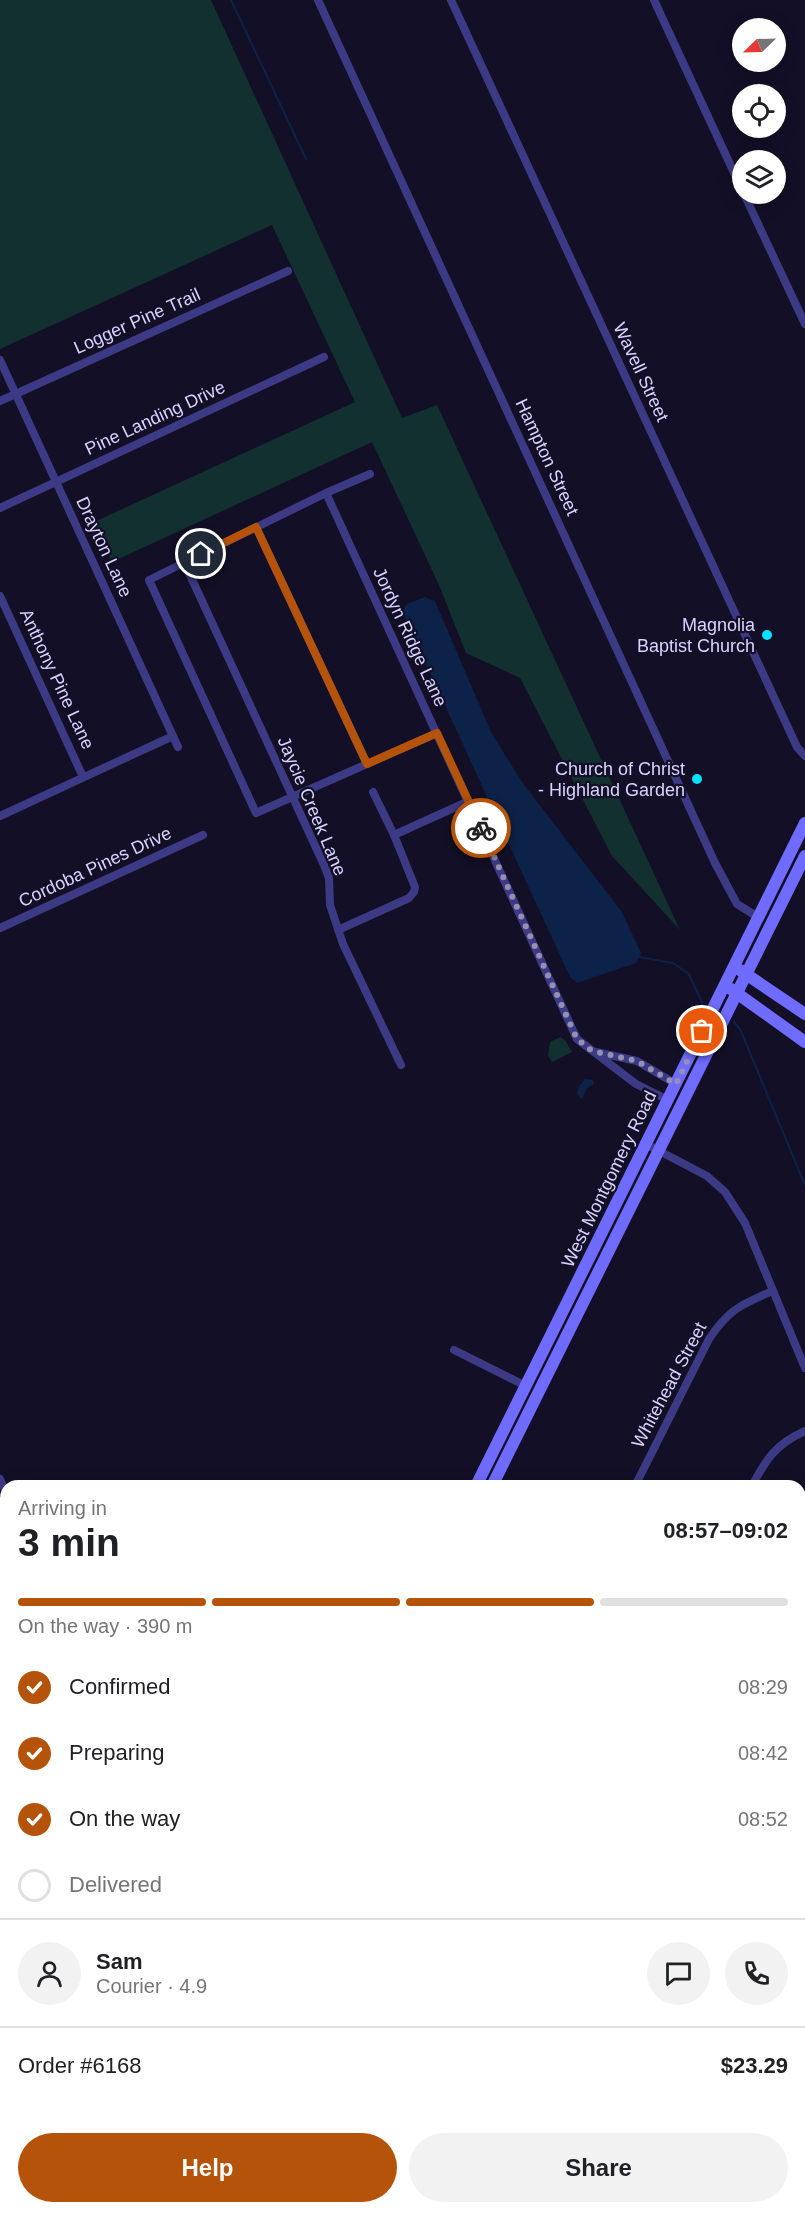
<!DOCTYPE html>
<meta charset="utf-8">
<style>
body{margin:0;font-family:Arial,sans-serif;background:#f2f2f2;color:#202124;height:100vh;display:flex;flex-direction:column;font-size:22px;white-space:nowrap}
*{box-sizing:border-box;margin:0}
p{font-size:20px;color:#757577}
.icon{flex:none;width:33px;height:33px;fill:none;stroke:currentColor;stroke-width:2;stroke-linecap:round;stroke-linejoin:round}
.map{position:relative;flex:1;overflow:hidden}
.sheet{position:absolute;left:0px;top:1480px;width:806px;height:734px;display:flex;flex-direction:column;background:#fff;border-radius:18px 18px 0 0;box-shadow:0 3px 15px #0003}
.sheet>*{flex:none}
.needle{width:39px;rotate:247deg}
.fabs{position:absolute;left:732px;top:18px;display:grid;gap:12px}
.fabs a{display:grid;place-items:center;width:54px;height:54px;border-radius:50%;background:#fff;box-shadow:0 3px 15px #0003;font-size:30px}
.pin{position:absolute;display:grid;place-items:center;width:51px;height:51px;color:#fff;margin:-26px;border:3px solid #fff;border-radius:50%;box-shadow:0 2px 6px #0007}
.courier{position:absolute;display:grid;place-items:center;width:60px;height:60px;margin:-30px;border:4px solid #b45309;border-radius:50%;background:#fff;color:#222;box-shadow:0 2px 8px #0007}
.overview em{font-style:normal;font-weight:800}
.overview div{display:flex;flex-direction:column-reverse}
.overview{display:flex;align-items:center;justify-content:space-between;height:102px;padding:0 18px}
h1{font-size:39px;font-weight:800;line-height:45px}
.bar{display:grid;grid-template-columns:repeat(4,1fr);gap:9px 6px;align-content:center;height:72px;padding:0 18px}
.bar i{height:8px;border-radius:4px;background:#e0e0e0}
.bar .current{background:#b45309}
.bar p{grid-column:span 4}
.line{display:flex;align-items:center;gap:15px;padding:0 18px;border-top:2px solid #e0e0e0}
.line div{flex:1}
.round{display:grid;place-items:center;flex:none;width:63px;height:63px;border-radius:32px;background:#f2f2f2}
ol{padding:0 18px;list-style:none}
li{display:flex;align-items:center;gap:18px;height:66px}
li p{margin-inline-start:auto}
li .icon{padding:6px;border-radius:50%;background:#b45309;color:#fff;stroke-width:4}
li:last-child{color:#757577}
li i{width:33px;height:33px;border:3px solid #e0e0e0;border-radius:50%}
.primary-button{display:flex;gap:12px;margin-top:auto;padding:12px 18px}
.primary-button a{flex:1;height:69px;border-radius:36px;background:#b45309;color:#fff;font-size:24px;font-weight:800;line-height:69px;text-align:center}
.primary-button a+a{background:#f2f2f2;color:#202124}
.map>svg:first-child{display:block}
.green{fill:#12302f}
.water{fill:#0c2248}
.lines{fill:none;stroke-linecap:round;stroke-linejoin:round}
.stream{stroke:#0c2248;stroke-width:2}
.minor{stroke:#3d3a85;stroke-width:8}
.secondary{stroke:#6f6bff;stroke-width:12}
.done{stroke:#948fb3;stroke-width:6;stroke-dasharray:0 10.8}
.route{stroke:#b45309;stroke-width:8}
.poi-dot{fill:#00e5ff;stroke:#130f26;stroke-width:2}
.labels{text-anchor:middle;stroke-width:4.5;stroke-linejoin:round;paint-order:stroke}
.street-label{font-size:18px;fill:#d9d4ff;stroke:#130f26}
.poi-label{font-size:18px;fill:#d9d4ff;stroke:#130f26;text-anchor:end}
</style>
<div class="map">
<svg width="805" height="2213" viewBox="0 0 805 2213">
<rect width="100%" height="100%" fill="#130f26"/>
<!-- green -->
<path class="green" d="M 0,0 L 211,0 L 402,418 L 437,405 L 680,930 L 612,856 L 520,678 L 466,653 L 439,585 L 372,442 L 112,562 L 94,522 L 355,402 L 272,225 L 0,349 Z
M 560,1037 L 565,1040 L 572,1052 L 552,1062 L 548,1056 L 550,1042 Z
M 221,2208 L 764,2208 L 766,2213 L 223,2213 Z"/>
<!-- water -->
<path class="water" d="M 425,597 L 435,601 L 491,732 L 522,782 L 622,912 L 641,953 L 636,963 L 577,983 L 570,977 L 402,612 L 407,604 Z
M 585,1079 L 593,1080 L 594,1084 L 587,1088 L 582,1099 L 577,1094 L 579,1086 Z"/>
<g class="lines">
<!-- stream -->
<path class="stream" d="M 231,0 L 306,159
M 639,957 L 673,963 L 689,974 L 703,1005
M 734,1022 L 740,1029 L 805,1185"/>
<!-- minor -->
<path class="minor" d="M 318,0 L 715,863 L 737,904 L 758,917
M 451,0 L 797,747 L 805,756
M 654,0 L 742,190
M 744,194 L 805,324
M 0,360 L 178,747
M 0,401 L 288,271
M 370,474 L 326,493 L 149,580 L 256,813 L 437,733
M 326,493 L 577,1039 L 636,1084 L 668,1100
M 0,508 L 324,357
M 256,527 L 367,764
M 184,562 L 324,865 L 329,878 L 330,905 L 343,944 L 401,1065
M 0,596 L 83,777
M 0,816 L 173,736
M 394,835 L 469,801
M 0,928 L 203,835
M 338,930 L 409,898 L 414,892 L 415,887 L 394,835 L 373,792
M 596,1052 L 637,1061 L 676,1084
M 646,1144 L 707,1176 L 725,1192 L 745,1223 L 805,1368
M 454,1350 L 526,1386
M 0,1479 L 6,1492
M 635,1486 L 709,1339 C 730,1308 740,1306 772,1291
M 752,1486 C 766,1459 776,1444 805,1431
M 800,1620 L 805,1609
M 0,1652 L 6,1650
M 800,1855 L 805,1844
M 800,1916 L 805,1922
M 0,1952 L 6,1951
M 0,2025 L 6,2072
M 800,2160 L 805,2173
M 23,2208 L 24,2213"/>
<!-- secondary -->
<path class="secondary" d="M 740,970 L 805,1014
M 731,989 L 805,1042
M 476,1486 L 805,823
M 492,1486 L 805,856
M 169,2213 L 171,2208
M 186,2213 L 188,2208"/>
</g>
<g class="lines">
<!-- done -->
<path class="done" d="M 481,828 L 577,1039 L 592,1051 L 637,1061 L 676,1084 L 702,1031"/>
<!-- route -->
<path class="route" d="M 201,554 L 256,527 L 367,764 L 437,733 L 481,828"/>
</g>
<!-- markers -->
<g class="poi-dot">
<circle cx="767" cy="635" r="6"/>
<circle cx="697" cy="779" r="6"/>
</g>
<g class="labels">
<!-- street labels -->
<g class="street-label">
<text transform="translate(137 321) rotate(-24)" y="6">Logger Pine Trail</text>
<text transform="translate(641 372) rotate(65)" y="6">Wavell Street</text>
<text transform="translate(155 418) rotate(-25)" y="6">Pine Landing Drive</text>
<text transform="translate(547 457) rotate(65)" y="6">Hampton Street</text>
<text transform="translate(104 547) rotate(65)" y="6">Drayton Lane</text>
<text transform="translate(410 637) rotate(65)" y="6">Jordyn Ridge Lane</text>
<text transform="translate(57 679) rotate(65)" y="6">Anthony Pine Lane</text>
<text transform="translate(312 806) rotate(67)" y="6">Jaycie Creek Lane</text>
<text transform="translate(95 867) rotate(-25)" y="6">Cordoba Pines Drive</text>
<text transform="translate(609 1179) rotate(-64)" y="6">West Montgomery Road</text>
<text transform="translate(669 1385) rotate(-62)" y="6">Whitehead Street</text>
</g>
<!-- poi labels -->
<g class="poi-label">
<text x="755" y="631">Magnolia<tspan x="755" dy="21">Baptist Church</tspan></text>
<text x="685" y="775">Church of Christ<tspan x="685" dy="21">- Highland Garden</tspan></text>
</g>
</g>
</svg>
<div class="fabs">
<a><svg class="needle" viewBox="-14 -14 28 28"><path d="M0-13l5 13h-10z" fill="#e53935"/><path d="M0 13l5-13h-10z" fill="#757577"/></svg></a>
<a><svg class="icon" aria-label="locate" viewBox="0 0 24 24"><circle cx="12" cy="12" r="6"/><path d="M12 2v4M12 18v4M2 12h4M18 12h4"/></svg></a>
<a><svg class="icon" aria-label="layers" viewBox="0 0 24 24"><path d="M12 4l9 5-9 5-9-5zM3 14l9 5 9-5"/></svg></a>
</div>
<div class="pin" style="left:702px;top:1031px;background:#ea580c"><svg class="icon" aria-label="bag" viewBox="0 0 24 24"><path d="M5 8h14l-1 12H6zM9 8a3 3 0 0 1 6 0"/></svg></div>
<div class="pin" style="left:201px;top:554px;background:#1f2937"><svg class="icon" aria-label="home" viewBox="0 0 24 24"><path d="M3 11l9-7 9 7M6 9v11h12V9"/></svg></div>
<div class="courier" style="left:481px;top:828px"><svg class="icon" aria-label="bike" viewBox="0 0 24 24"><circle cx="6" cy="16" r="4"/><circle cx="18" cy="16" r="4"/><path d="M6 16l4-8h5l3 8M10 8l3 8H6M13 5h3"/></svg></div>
<section class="sheet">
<div class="overview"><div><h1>3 min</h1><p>Arriving in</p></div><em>08:57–09:02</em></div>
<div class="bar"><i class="current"></i><i class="current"></i><i class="current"></i><i></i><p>On the way · 390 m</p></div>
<ol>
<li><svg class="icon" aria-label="check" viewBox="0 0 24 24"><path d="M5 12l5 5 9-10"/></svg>Confirmed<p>08:29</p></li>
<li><svg class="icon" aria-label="check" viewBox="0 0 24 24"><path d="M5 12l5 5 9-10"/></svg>Preparing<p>08:42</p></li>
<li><svg class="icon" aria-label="check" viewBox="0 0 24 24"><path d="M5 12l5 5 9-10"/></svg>On the way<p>08:52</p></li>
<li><i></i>Delivered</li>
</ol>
<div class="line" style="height:108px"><a class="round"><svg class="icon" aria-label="person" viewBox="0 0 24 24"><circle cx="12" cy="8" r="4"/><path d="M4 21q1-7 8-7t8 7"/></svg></a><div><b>Sam</b><p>Courier · 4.9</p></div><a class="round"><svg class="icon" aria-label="chat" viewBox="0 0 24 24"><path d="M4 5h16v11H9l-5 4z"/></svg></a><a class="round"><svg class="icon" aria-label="phone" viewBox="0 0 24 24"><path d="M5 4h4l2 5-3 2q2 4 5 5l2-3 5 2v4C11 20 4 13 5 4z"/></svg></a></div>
<div class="line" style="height:78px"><div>Order #6168</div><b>$23.29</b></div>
<div class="primary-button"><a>Help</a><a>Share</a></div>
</section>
</div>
